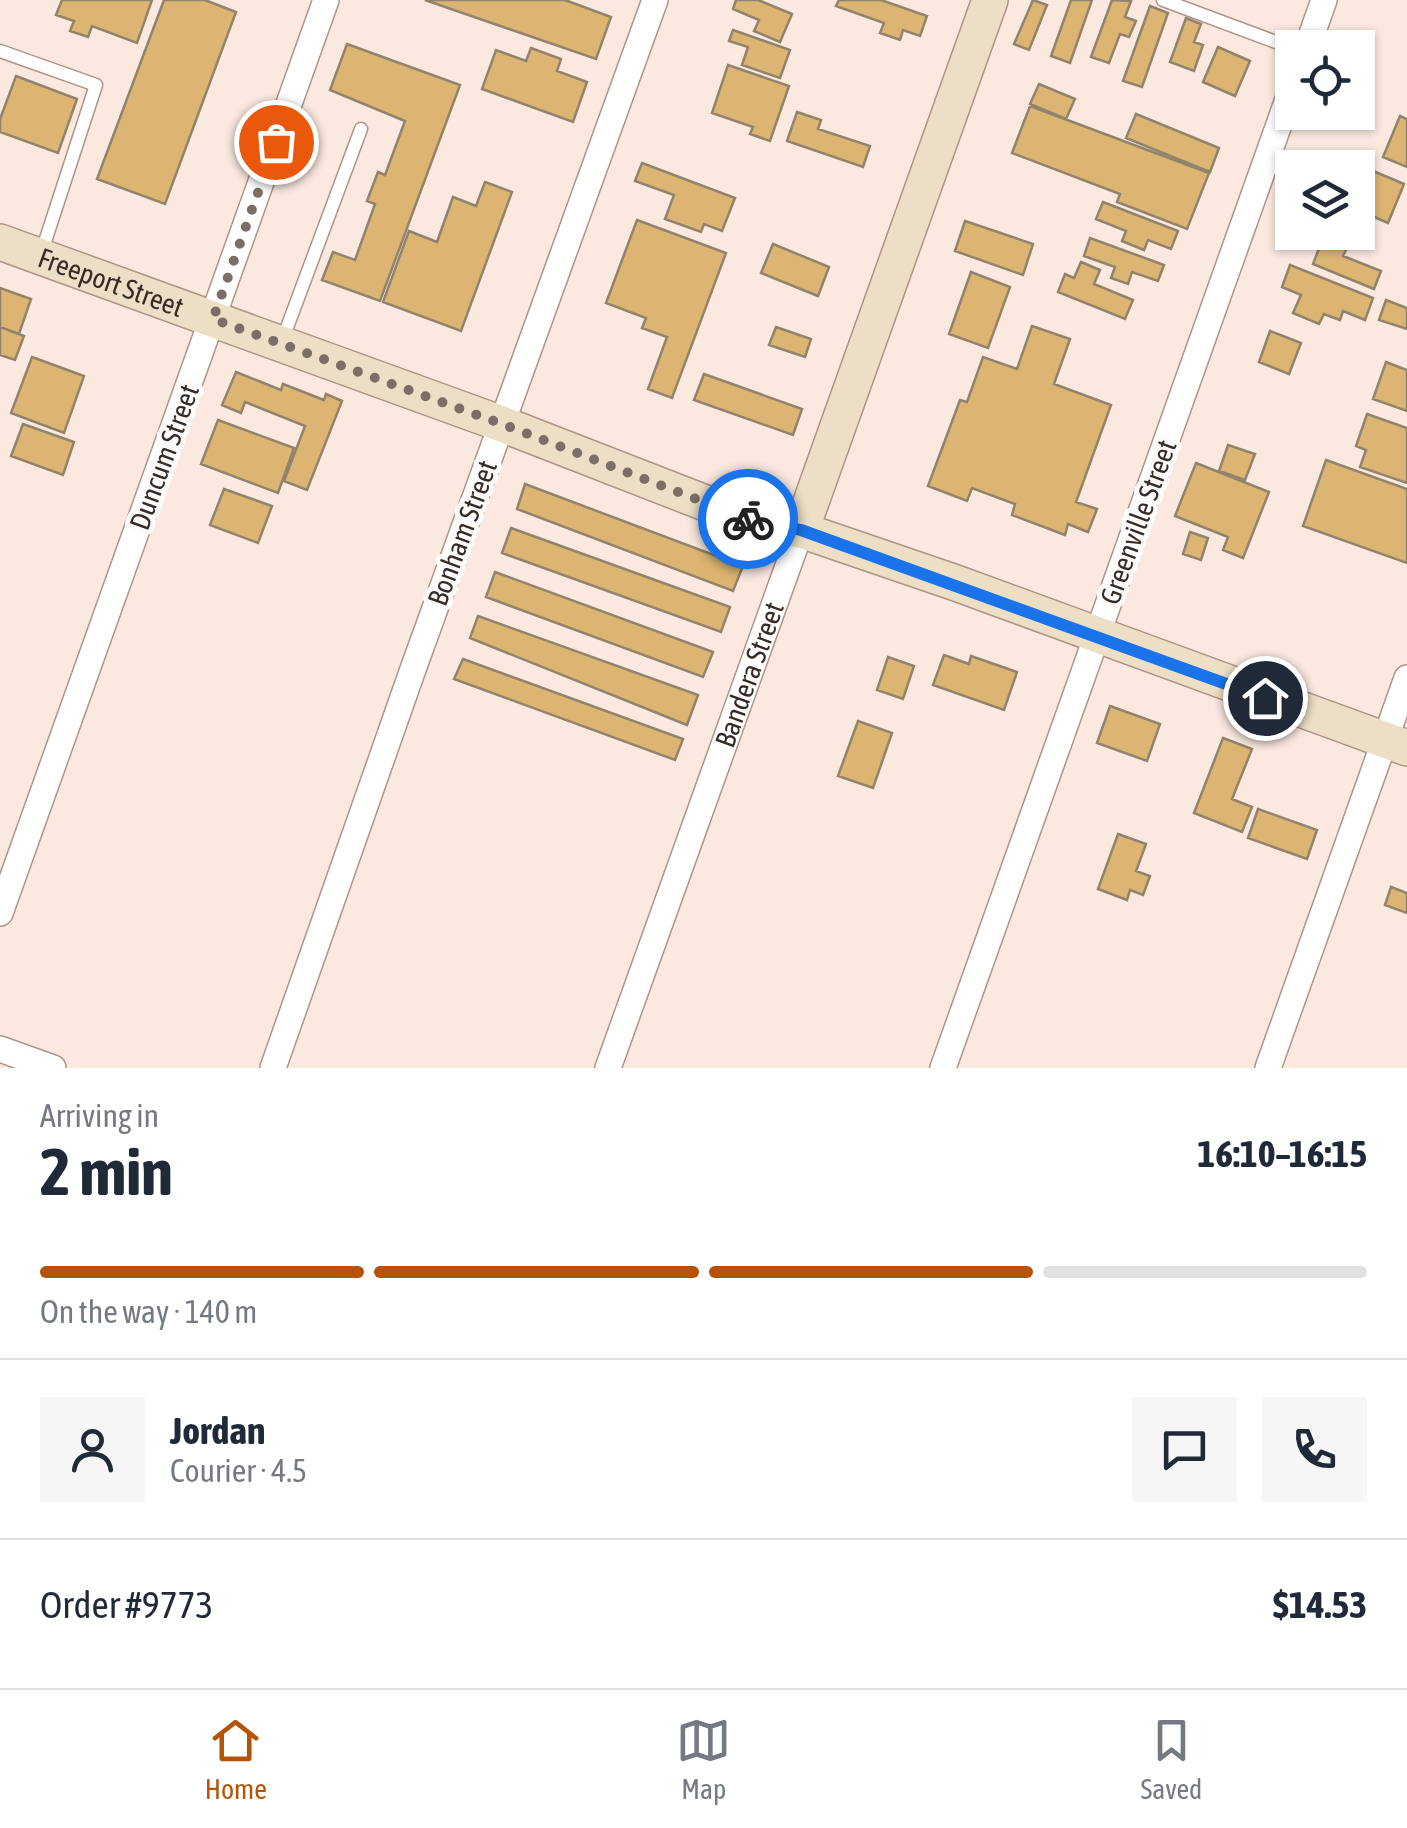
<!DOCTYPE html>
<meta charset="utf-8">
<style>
body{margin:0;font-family:"Asap Condensed",sans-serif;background:#f6f6f7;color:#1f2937;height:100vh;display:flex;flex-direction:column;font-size:38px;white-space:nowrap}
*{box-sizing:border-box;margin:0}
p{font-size:32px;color:#747a83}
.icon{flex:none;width:55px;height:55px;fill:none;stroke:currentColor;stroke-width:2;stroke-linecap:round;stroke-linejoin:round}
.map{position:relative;height:1068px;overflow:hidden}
.panel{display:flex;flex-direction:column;background:#fff;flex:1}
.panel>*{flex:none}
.tools{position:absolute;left:1275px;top:30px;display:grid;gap:20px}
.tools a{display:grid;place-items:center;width:100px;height:100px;border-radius:0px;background:#fff;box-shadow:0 2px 8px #0004;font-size:50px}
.pin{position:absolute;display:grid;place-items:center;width:85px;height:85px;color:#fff;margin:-42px;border:5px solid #fff;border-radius:50%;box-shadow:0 2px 10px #0007}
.courier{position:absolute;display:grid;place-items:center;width:100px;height:100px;margin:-50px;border:8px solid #1a73e8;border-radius:50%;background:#fff;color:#222;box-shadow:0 2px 12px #0007}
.summary em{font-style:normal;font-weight:700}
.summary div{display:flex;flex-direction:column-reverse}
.summary{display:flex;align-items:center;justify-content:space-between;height:170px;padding:0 40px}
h1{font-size:65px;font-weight:700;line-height:75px}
.bar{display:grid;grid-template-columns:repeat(4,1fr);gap:15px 10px;align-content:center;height:120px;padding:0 40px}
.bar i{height:12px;border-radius:8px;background:#e0e1e3}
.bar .active{background:#b45309}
.bar p{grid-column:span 4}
.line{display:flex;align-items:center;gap:25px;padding:0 40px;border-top:2px solid #e0e1e3}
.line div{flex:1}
.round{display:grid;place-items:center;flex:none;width:105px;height:105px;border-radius:0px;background:#f6f6f7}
.tab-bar{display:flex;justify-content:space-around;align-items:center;height:140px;border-top:2px solid #e0e1e3;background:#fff;font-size:28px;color:#747a83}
.tab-bar a{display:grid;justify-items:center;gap:5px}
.tab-bar .active{color:#b45309}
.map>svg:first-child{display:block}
.building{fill:#ddb572;stroke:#91836c;stroke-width:2.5}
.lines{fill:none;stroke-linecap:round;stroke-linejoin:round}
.lane-casing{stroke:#ae9486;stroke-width:15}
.street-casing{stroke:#ae9486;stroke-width:28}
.secondary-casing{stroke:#ae9486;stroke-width:38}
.lane{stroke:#fff;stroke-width:12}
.street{stroke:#fff;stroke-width:25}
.secondary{stroke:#eddfc5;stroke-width:35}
.done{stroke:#7b6e66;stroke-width:10;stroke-dasharray:0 18}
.route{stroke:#1a73e8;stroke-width:12}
.labels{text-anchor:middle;stroke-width:10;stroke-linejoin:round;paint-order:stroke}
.street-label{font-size:28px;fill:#362b25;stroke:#fbfbfb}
</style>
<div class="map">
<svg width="1407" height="1068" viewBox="0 0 1407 1068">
<rect width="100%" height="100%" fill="#fbe9e0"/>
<!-- building -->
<path class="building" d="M 62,0 L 152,0 L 137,43 L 92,26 L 88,37 L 70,31 L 74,21 L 56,15 Z
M 164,0 L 205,0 L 236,12 L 165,204 L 97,179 Z
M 425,0 L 565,0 L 611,17 L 596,59 Z
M 736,0 L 758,0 L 792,14 L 780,42 L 754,31 L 759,20 L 733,9 Z
M 839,0 L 881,0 L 927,16 L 920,36 L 903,30 L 900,40 L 880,33 L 884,23 L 836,6 Z
M 1033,0 L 1047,5 L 1029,50 L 1014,44 Z
M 1071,0 L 1092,0 L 1070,63 L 1051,56 Z
M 1112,0 L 1131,1 L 1125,17 L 1136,21 L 1129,37 L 1120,34 L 1109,63 L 1091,57 Z
M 1150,6 L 1168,13 L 1142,87 L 1123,81 Z
M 1186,18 L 1201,24 L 1194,42 L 1203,45 L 1194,71 L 1170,62 Z
M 733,30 L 790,50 L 780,78 L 742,65 L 748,47 L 729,41 Z
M 347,44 L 460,85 L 380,301 L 322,280 L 333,252 L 355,260 L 375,204 L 367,201 L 378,172 L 385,175 L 405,121 L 330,90 Z
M 1218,47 L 1250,61 L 1235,96 L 1203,82 Z
M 531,48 L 561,59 L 557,71 L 587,82 L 573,122 L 482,89 L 496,50 L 526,61 Z
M 728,65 L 789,86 L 770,141 L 750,134 L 753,127 L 712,113 Z
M 16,76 L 77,99 L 58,153 L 0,132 L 0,119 Z
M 1039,84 L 1075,99 L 1066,119 L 1030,104 Z
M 1030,106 L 1209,173 L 1187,229 L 1117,202 L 1120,194 L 1012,153 Z
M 797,112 L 821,120 L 818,129 L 870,146 L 863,167 L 787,141 Z
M 1136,114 L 1219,148 L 1210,172 L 1126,138 Z
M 1400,116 L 1407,119 L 1407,167 L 1383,157 Z
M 1352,162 L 1404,184 L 1388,223 L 1363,212 L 1358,226 L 1358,168 L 1350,168 Z
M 642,163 L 735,198 L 722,231 L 704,224 L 701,232 L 665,219 L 674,195 L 635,181 Z
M 485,182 L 512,192 L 461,331 L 383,302 L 409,231 L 437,242 L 453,197 L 476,206 Z
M 1103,202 L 1178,231 L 1171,249 L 1148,240 L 1144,250 L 1122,241 L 1126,231 L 1096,219 Z
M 637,220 L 726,253 L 672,398 L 648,389 L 667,337 L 642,328 L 646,318 L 606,303 Z
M 965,221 L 1033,244 L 1023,275 L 955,251 Z
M 1090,238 L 1164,265 L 1158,281 L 1132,272 L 1128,284 L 1111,278 L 1115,267 L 1084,256 Z
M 1323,238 L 1347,248 L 1343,256 L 1381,271 L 1374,289 L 1313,264 Z
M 773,244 L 829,267 L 818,296 L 761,273 Z
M 1081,262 L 1100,270 L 1094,284 L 1133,300 L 1125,319 L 1058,292 L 1065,274 L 1074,278 Z
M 1290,265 L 1373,298 L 1365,320 L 1343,311 L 1340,320 L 1324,314 L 1319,324 L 1293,313 L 1301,295 L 1282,287 Z
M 971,272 L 1010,287 L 988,348 L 949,334 Z
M 0,288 L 31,299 L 19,334 L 0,327 Z
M 1386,300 L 1407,308 L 1407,329 L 1379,320 Z
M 1032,326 L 1070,339 L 1054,384 L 1111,405 L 1076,502 L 1097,509 L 1088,532 L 1068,524 L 1065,535 L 1012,515 L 1015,504 L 972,488 L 967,501 L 928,486 L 960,400 L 967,402 L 983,357 L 1017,369 Z
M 0,327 L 24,336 L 15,360 L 0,355 Z
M 776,327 L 811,339 L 805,357 L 769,345 Z
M 1270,331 L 1301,343 L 1289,374 L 1259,362 Z
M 32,357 L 84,376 L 64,433 L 11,413 Z
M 1386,362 L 1407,370 L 1407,411 L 1373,399 Z
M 236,372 L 281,390 L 283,384 L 324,400 L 326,394 L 342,401 L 307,490 L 284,481 L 305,426 L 245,402 L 241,413 L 222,405 Z
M 704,374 L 802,409 L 793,435 L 694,400 Z
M 1367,414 L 1407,428 L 1407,483 L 1360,467 L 1366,450 L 1356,446 Z
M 218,420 L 294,448 L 278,493 L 201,464 Z
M 23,424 L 74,442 L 63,475 L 11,456 Z
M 1228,445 L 1255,454 L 1245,480 L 1219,471 Z
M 1326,460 L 1407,489 L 1407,563 L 1303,526 Z
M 1196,463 L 1269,492 L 1243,558 L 1223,550 L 1228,537 L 1175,516 Z
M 525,484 L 743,566 L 733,591 L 517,509 Z
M 224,489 L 272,506 L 258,543 L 210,525 Z
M 511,528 L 730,607 L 721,632 L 502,553 Z
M 1190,532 L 1208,538 L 1201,560 L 1183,554 Z
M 495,572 L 713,652 L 703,677 L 486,597 Z
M 478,616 L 698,695 L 687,725 L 470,638 Z
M 944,655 L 969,664 L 971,656 L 1017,672 L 1004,710 L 933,685 Z
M 888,657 L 914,666 L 903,699 L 877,690 Z
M 463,659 L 683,739 L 675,760 L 454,679 Z
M 1110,706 L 1160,724 L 1147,761 L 1097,743 Z
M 858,721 L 892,733 L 873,788 L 838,776 Z
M 1223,738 L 1252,749 L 1232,799 L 1252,807 L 1242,832 L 1194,813 Z
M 1258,809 L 1317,830 L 1307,859 L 1248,838 Z
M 1118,834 L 1146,844 L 1136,871 L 1150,876 L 1143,895 L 1130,890 L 1127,900 L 1098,889 Z
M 1391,887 L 1407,893 L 1407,913 L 1385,905 Z"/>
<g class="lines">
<!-- lane casing -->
<g class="lane-casing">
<path id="lane" d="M 1163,0 L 1292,48
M 0,51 L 96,85 L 41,254
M 282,341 L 361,129"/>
</g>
<!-- street casing -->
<g class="street-casing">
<g id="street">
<path d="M 1307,48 L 1324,0"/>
<path d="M 0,913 L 326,0"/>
<path d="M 0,1049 L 53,1068"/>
<path d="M 273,1068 L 412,672 L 655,0"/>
<path id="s1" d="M 608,1068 L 801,530"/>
<path d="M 943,1068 L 1292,88"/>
<path d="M 1268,1068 L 1407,678"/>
</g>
</g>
<!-- secondary casing -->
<g class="secondary-casing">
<g id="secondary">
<path id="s2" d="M 0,242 L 502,424 L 749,520 L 801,530 L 956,583 L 1407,748"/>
<path d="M 801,530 L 990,0"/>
</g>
</g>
<!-- lane -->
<use href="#lane" class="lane"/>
<!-- street -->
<use href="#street" class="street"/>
<!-- secondary -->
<use href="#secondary" class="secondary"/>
</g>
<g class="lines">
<!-- done -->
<path class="done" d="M 276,142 L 213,319 L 502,424 L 748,519"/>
<!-- route -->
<path class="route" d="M 748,519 L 801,530 L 1265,698"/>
</g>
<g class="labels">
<!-- street labels -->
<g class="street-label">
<text dy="10" stroke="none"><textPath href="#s2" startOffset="118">Freeport Street</textPath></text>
<text transform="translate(164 457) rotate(-70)" y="10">Duncum Street</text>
<text transform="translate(1138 522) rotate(-70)" y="10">Greenville Street</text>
<text transform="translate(462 533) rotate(-70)" y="10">Bonham Street</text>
<text dy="10" stroke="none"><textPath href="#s1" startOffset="418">Bandera Street</textPath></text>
</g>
</g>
</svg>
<div class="tools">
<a><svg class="icon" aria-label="locate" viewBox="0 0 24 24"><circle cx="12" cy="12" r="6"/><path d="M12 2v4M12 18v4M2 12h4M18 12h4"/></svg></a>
<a><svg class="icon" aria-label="layers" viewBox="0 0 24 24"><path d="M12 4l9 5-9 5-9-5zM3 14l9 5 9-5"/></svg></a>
</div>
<div class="pin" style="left:276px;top:142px;background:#ea580c"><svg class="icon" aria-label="bag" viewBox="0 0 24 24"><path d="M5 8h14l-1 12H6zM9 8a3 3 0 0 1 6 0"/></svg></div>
<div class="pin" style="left:1265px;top:698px;background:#1f2937"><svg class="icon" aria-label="home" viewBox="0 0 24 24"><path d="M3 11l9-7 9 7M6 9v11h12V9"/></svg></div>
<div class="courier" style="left:748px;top:519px"><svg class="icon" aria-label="bike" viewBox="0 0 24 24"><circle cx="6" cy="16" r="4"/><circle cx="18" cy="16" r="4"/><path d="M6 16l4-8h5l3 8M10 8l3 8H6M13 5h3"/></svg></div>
</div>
<section class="panel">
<div class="summary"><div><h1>2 min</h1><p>Arriving in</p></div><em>16:10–16:15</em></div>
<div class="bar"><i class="active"></i><i class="active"></i><i class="active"></i><i></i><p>On the way · 140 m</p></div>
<div class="line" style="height:180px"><a class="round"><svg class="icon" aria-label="person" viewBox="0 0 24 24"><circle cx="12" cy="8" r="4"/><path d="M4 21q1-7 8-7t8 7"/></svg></a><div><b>Jordan</b><p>Courier · 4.5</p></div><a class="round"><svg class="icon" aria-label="chat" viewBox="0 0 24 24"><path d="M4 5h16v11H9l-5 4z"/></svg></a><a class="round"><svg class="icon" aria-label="phone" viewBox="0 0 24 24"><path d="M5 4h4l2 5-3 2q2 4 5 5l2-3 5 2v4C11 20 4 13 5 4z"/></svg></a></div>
<div class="line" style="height:130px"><div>Order #9773</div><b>$14.53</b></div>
</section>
<nav class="tab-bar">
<a class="active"><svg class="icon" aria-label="home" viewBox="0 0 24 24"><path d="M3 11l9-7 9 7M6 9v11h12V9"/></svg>Home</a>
<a><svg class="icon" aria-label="map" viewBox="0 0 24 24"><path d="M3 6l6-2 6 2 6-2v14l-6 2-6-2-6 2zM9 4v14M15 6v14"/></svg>Map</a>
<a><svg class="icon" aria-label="saved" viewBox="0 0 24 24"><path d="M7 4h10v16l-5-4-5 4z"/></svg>Saved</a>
</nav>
